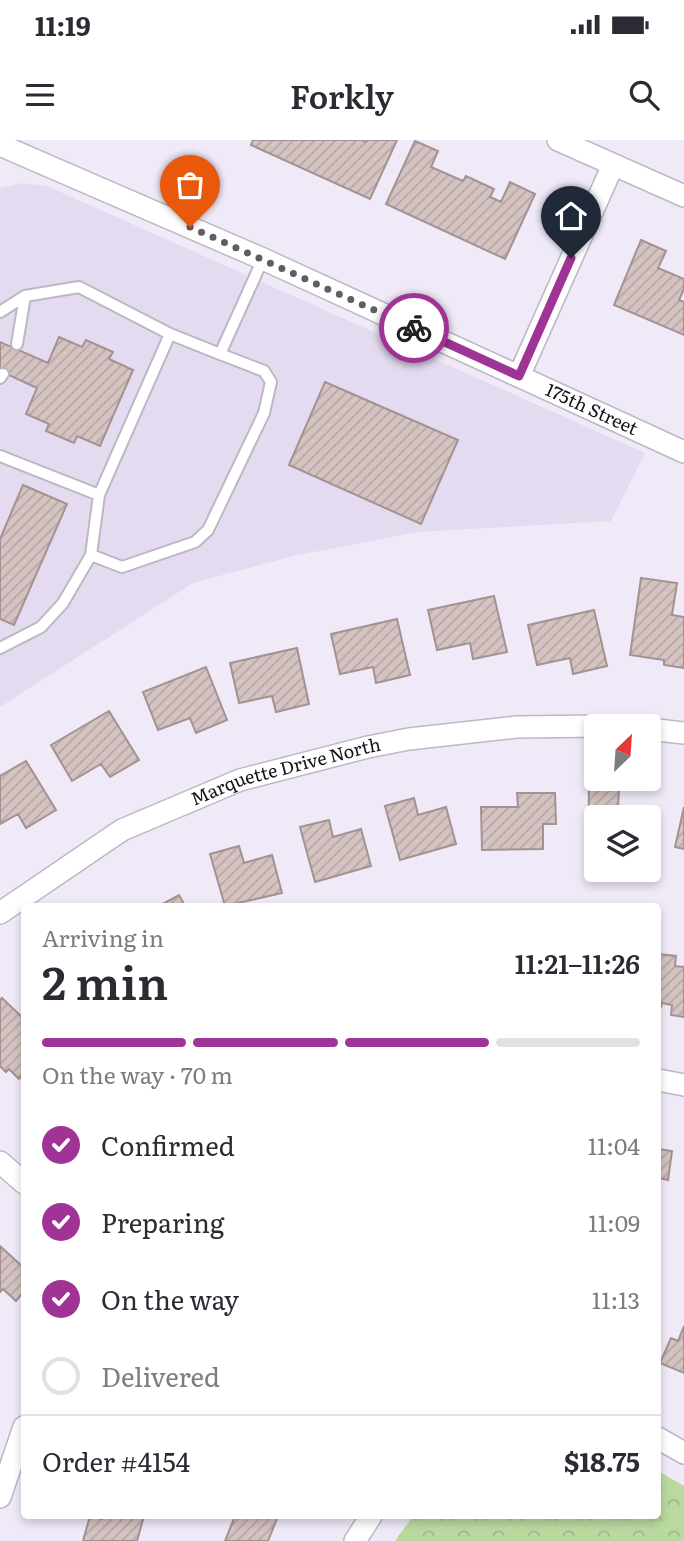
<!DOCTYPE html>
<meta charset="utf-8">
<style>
body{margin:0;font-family:Literata,serif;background:#f7f7f7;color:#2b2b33;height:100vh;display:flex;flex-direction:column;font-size:26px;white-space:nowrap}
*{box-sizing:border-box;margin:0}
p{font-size:23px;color:#7c7c81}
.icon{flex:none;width:38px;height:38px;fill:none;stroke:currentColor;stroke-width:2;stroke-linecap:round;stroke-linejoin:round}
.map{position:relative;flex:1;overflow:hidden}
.details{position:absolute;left:21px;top:763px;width:640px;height:616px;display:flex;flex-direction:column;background:#fff;border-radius:7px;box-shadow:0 4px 10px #0003}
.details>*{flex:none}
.needle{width:46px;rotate:25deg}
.fabs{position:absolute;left:584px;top:574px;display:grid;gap:14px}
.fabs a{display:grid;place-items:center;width:77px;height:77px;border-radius:7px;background:#fff;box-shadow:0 4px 10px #0003;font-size:35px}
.pin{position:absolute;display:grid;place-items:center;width:60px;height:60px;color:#fff;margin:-72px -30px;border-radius:50% 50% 50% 0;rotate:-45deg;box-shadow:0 0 7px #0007}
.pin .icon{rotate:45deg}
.courier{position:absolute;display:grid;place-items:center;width:70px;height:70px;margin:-35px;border:5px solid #9f3496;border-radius:50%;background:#fff;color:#222;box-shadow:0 2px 9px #0007}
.head em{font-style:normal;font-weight:600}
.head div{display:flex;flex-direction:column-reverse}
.head{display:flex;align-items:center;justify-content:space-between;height:119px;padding:0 21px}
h1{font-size:46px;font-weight:600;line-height:52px}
.bar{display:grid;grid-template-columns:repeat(4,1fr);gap:10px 7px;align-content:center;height:84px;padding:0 21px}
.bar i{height:9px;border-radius:5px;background:#e1e1e2}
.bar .on{background:#9f3496}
.bar p{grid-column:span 4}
.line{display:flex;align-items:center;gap:18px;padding:0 21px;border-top:2px solid #e1e1e2}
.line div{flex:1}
ol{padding:0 21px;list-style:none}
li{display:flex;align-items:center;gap:21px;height:77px}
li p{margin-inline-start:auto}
li .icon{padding:7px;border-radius:50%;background:#9f3496;color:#fff;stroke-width:4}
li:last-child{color:#7c7c81}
li i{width:38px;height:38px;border:4px solid #e1e1e2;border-radius:50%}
.status{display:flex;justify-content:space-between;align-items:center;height:49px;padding:0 35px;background:#fff;direction:ltr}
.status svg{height:19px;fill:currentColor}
header{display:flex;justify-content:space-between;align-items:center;height:91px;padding:0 21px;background:#fff;font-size:32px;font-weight:600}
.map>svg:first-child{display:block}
.built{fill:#e4dbf1}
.park{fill:url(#park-crowns)}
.building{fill:url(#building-hatch);stroke:#a39291;stroke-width:2}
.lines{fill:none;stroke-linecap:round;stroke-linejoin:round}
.lane-casing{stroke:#bdb7c5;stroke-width:14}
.street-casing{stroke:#bdb7c5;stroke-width:24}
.lane{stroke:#fff;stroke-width:10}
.street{stroke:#fff;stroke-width:21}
.done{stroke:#615d65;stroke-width:7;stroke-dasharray:0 12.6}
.route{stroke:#9f3496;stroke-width:9}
.labels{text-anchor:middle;stroke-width:6;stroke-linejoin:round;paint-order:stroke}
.street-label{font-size:18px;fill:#141216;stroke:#fff}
</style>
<div class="status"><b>11:19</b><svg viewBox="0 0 49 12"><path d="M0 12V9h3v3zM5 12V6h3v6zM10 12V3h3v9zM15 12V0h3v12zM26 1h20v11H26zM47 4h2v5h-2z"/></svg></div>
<header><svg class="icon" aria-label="menu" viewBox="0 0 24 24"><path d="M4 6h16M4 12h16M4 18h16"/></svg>Forkly<svg class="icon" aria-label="search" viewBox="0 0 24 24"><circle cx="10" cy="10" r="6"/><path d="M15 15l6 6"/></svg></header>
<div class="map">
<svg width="684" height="1401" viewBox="0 0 684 1401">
<defs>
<pattern id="park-crowns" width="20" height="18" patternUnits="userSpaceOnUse" patternTransform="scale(1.75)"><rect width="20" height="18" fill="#bad99f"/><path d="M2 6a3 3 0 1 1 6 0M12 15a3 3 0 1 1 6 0" fill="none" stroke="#9fb988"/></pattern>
<pattern id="building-hatch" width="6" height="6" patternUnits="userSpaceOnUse" patternTransform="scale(1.75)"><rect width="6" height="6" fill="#d5c3c2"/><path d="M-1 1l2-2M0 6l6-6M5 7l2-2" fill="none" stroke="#b6a6a6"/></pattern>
</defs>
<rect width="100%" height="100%" fill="#efe9f8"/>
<!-- built -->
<path class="built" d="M 23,43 L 47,46 L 645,313 L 611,381 L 418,392 L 293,416 L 193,443 L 0,567 L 0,48 Z"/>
<!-- park -->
<path class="park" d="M 658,1331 L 684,1346 L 684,1401 L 395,1401 L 413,1376 L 658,1376 Z"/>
<!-- building -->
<path class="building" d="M 253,0 L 361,0 L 366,2 L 367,0 L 397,0 L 370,59 L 251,5 Z
M 415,1 L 438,11 L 431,27 L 463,41 L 466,36 L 494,49 L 490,57 L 501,62 L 510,42 L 535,54 L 505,119 L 386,64 Z
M 641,100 L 666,111 L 658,128 L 684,139 L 684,149 L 679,160 L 684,162 L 684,195 L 614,165 Z
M 59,197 L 82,207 L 86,200 L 113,212 L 109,219 L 133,230 L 100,306 L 77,296 L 74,303 L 46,291 L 49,284 L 26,274 L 37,248 L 0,231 L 0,202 L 48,223 Z
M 325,242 L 458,300 L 421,384 L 289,325 Z
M 23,345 L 67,364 L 14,485 L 0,479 L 0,399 Z
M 641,438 L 677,443 L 672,475 L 684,477 L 684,528 L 664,525 L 664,520 L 630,515 Z
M 494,456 L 507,512 L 473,519 L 470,503 L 437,510 L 428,470 Z
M 594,470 L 607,526 L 573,534 L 570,518 L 537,525 L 528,485 Z
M 397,479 L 410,535 L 376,543 L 373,527 L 340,534 L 331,494 Z
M 297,508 L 309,564 L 276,572 L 272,556 L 239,563 L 230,523 Z
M 206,527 L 227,580 L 196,593 L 190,578 L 158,590 L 143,552 Z
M 109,571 L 139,620 L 110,637 L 101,624 L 72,641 L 51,605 Z
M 26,621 L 56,670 L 26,688 L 18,674 L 0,684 L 0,636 Z
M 589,649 L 619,649 L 618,667 L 647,667 L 647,677 L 597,677 L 597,705 L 588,705 Z
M 517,653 L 555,653 L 556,684 L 543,684 L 543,709 L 482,710 L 481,667 L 518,667 Z
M 414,658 L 418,675 L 446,667 L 456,704 L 400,720 L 385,666 Z
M 684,667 L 684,709 L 675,707 Z
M 329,680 L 333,697 L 361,689 L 371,726 L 315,742 L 300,687 Z
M 239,706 L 244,723 L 272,715 L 282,753 L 225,766 L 210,714 Z
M 179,755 L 185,766 L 159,766 Z
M 658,814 L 676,816 L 675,826 L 684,827 L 684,877 L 671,875 L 672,865 L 662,863 L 661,867 L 658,866 Z
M 2,858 L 24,879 L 24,933 L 19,939 L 9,929 L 6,932 L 0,926 L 0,860 Z
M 658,1009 L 672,1011 L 668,1040 L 659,1038 L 658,1042 Z
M 0,1106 L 24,1128 L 24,1151 L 16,1161 L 3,1149 L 0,1152 Z
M 684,1186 L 684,1233 L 660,1223 L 671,1198 L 678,1201 Z
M 90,1376 L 102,1379 L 103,1376 L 144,1376 L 137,1401 L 83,1401 Z
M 235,1376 L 278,1376 L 268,1401 L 225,1401 Z"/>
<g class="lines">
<!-- lane casing -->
<g class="lane-casing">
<path id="lane" d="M 0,172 L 25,156 L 79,147 L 170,194
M 17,204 L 25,156
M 0,238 L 3,234
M 0,316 L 99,355 L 91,415 L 63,463 L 41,487 L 0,508
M 99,355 L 170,194 L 220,214
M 91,415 L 122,427 L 195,402 L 208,390 L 264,273 L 271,242 L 264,231 L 220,214 L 263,119"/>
</g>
<!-- street casing -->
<g class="street-casing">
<g id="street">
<path d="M 558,0 L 684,56"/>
<path id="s1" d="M 0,5 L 263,119 L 684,312"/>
<path d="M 519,236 L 613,25"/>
<path d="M 649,589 L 684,593"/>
<path id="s2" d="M 0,773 L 122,690 L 240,640 L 368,607 L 409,599 L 517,587 L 602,586"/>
<path d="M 658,940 L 684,945"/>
<path d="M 0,1022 L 24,1043"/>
<path d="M 658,1298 L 684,1313"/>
<path d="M 0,1357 L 24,1287"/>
<path d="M 355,1401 L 371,1376"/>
</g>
</g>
<!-- lane -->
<use href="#lane" class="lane"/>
<!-- street -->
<use href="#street" class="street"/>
</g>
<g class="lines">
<!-- done -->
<path class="done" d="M 190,87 L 414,188"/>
<!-- route -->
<path class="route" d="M 414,188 L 519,236 L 571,118"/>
</g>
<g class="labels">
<!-- street labels -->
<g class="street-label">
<text dy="6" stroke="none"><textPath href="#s1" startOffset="648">175th Street</textPath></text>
<text dy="6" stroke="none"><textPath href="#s2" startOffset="322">Marquette Drive North</textPath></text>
</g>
</g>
</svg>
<div class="fabs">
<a><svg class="needle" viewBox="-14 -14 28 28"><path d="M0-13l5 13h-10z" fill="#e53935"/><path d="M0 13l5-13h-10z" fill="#7c7c81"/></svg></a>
<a><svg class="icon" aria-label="layers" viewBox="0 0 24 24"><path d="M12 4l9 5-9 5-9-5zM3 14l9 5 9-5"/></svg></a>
</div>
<div class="pin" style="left:190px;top:87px;background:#ea580c"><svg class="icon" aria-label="bag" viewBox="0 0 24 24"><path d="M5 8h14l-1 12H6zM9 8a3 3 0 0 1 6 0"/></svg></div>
<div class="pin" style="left:571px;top:118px;background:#1f2937"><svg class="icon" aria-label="home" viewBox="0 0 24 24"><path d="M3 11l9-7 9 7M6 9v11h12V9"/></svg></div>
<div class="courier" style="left:414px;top:188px"><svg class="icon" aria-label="bike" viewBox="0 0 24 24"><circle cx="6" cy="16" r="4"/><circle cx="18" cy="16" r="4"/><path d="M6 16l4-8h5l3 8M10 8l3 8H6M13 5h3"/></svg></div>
<section class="details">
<div class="head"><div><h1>2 min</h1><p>Arriving in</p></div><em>11:21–11:26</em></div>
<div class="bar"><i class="on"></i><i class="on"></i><i class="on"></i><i></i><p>On the way · 70 m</p></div>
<ol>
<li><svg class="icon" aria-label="check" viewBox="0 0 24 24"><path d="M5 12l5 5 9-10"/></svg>Confirmed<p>11:04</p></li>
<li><svg class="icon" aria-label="check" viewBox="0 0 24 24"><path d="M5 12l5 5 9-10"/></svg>Preparing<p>11:09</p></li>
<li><svg class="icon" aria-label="check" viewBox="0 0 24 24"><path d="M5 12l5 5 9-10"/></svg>On the way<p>11:13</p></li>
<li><i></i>Delivered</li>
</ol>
<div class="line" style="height:91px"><div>Order #4154</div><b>$18.75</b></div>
</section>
</div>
